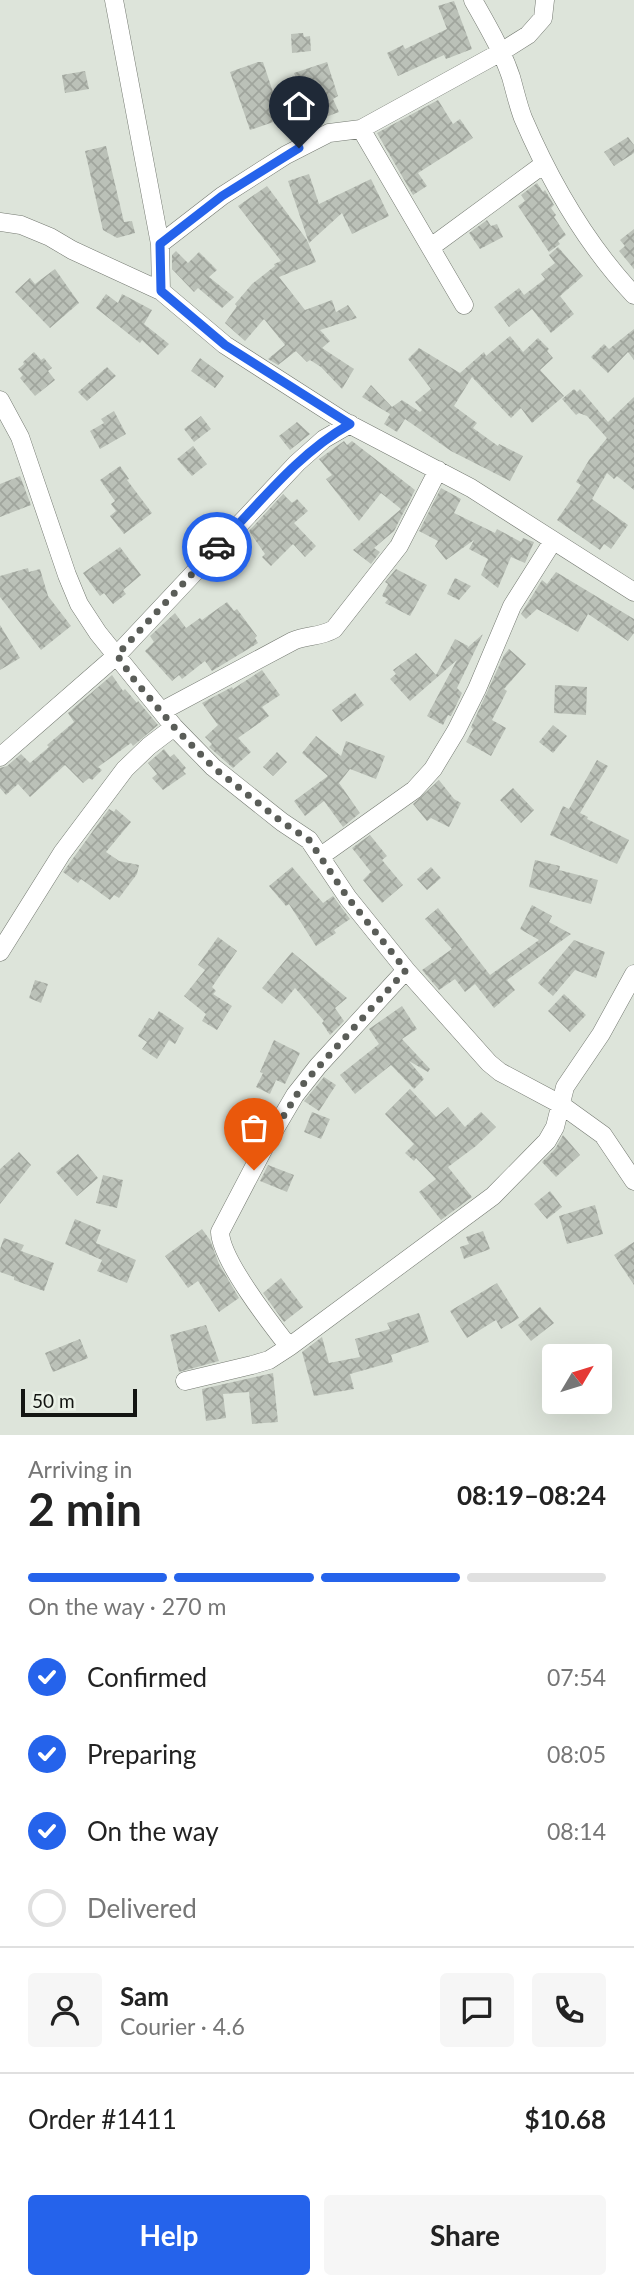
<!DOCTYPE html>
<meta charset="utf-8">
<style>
body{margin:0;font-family:Lato,sans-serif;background:#f6f6f6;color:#222;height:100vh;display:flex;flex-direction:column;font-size:26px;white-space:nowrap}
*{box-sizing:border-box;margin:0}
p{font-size:23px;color:#767676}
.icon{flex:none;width:38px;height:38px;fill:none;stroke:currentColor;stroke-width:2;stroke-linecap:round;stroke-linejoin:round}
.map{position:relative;height:1435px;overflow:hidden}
.sheet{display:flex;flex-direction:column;background:#fff;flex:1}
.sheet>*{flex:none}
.needle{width:46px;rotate:52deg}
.controls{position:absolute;left:542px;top:1344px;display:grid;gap:14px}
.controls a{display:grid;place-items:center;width:70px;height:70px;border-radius:7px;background:#fff;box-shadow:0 7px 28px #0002;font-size:35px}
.scale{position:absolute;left:21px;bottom:18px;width:116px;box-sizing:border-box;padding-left:7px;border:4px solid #131512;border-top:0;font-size:19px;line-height:24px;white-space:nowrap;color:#131512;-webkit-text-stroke:5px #eaf1e7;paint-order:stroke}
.pin{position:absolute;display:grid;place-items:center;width:60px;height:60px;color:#fff;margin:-72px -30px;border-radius:50% 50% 50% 0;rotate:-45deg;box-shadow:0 0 7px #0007}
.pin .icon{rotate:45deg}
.courier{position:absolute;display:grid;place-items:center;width:70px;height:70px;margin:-35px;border:5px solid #2563eb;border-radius:50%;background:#fff;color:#222;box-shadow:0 2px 9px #0007}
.overview em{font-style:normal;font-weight:700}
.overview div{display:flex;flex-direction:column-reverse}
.overview{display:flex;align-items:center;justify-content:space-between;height:119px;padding:0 28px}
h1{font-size:46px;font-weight:700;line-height:52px}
.bar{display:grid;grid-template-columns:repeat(4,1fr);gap:10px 7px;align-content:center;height:84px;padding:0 28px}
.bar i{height:9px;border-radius:5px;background:#e0e0e0}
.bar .active{background:#2563eb}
.bar p{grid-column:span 4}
.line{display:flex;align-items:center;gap:18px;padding:0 28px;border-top:2px solid #e0e0e0}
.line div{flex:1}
.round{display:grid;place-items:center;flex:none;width:74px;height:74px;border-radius:7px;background:#f6f6f6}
ol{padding:0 28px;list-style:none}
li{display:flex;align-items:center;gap:21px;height:77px}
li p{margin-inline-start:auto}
li .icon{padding:7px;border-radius:50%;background:#2563eb;color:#fff;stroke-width:4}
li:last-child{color:#767676}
li i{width:38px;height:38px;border:4px solid #e0e0e0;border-radius:50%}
.cta{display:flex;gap:14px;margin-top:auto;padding:14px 28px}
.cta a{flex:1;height:80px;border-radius:7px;background:#2563eb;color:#fff;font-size:28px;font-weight:700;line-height:80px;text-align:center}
.cta a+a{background:#f6f6f6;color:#222}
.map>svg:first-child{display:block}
.building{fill:url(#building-cross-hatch)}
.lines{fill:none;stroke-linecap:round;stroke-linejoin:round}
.minor-casing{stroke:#747971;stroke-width:19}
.minor{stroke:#fff;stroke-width:18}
.done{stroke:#5a5d58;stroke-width:7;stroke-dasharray:0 12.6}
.route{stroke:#2563eb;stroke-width:9}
</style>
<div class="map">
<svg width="634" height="1435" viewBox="0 0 634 1435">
<defs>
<pattern id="building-cross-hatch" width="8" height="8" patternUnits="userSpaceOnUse" patternTransform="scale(1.75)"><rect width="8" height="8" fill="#bbc1b8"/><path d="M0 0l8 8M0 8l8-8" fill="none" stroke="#a0a59d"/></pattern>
</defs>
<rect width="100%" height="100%" fill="#dde4da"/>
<!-- building -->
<path class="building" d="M 454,1 L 472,49 L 446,59 L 444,55 L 398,76 L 387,53 L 403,45 L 405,49 L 447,29 L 438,6 Z
M 303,33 L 304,37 L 310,36 L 311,51 L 292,53 L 291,34 Z
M 258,62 L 263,62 L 282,119 L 250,130 L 230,72 Z
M 327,62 L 338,96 L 333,99 L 339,112 L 323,118 L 311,82 L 299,87 L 294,73 Z
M 85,71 L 89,89 L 65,93 L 62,75 Z
M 438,100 L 453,124 L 460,119 L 473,138 L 418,173 L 427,186 L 413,195 L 377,133 Z
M 628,137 L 634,145 L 634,153 L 614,166 L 604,152 Z
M 106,146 L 124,222 L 132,221 L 135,233 L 117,238 L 103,230 L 85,151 Z
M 309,174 L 319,204 L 371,179 L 389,216 L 352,234 L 342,213 L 309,243 L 288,181 Z
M 537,183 L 543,192 L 545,190 L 554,205 L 551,208 L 556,215 L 554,217 L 566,235 L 558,241 L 560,244 L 549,252 L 518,206 L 525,201 L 521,195 Z
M 267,186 L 307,240 L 316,262 L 279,277 L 305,310 L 332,300 L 336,312 L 348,305 L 357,318 L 320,330 L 330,341 L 322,348 L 354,369 L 342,389 L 321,367 L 310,360 L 307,362 L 296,351 L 278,365 L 268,359 L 285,345 L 264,319 L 245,341 L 225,323 L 237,306 L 235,304 L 252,284 L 275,266 L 274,264 L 281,261 L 238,206 Z
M 487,220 L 491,226 L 497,224 L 503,237 L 480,249 L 469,233 Z
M 634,229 L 634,269 L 619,251 L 625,246 L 620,240 Z
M 558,247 L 583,276 L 560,296 L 574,314 L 551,333 L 532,309 L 509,327 L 494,307 L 519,288 L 524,295 L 545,279 L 541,274 L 555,263 L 549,255 Z
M 176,251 L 188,263 L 199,252 L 217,270 L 209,277 L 234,297 L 222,308 L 198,288 L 194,292 L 172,269 L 172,255 Z
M 55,269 L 79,303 L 50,328 L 15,292 L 30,278 L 35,284 Z
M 106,294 L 118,303 L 122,294 L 152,310 L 144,324 L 169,344 L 158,355 L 142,340 L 140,343 L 96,308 Z
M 634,329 L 634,360 L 628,352 L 608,373 L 591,357 L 604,344 L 609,349 Z
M 510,336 L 523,352 L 538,338 L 549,349 L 547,351 L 553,358 L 540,370 L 564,396 L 532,423 L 521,408 L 511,418 L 472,377 L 454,406 L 477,423 L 473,428 L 498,446 L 499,444 L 523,456 L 510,481 L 451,451 L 405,419 L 397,432 L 384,424 L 390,414 L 362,397 L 371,385 L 392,407 L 402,400 L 420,412 L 422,410 L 415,402 L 431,389 L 408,359 L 419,348 L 460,373 L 484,352 L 486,356 Z
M 34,352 L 41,360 L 44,358 L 52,368 L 48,371 L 55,380 L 35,396 L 20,378 L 23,375 L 18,369 L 24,364 L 23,362 Z
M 200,358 L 224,376 L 215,388 L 191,371 Z
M 107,367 L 116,376 L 87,401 L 78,392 Z
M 574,389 L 577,392 L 580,389 L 608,422 L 634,397 L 634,490 L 617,476 L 614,479 L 607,473 L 592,499 L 628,525 L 611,549 L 604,544 L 600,550 L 557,520 L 581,485 L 576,482 L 589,460 L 607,438 L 587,416 L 579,413 L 576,415 L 562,399 Z
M 114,411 L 126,434 L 100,449 L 90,431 L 104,423 L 101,419 Z
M 201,416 L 211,429 L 194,442 L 184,429 Z
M 297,422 L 310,434 L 290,450 L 279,436 Z
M 344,441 L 347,445 L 352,441 L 415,490 L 394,531 L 374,548 L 380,552 L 371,564 L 353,550 L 401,509 L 381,493 L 359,521 L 326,479 L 332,475 L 319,459 Z
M 193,446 L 207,464 L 192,476 L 177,459 Z
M 120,466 L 129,479 L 127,480 L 152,513 L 124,534 L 110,516 L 116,511 L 111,504 L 115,501 L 100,480 Z
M 20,476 L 31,505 L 0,517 L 0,484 Z
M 441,488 L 461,499 L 454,513 L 495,533 L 497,529 L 521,542 L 523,538 L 534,542 L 525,563 L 511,557 L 498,588 L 481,575 L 488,559 L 469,549 L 474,540 L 446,560 L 435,546 L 438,541 L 419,531 Z
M 283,494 L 292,503 L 297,499 L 308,511 L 294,523 L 316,546 L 305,557 L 293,544 L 271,566 L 262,557 L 265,554 L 249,531 Z
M 120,547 L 141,575 L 123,590 L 126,594 L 113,604 L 104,593 L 100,596 L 83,573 Z
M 28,568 L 29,572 L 40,569 L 48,596 L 71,626 L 41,650 L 0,597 L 0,576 Z
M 396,569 L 427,585 L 410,616 L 385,603 L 388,599 L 382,596 L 388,584 L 385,582 Z
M 556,572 L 634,619 L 634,633 L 628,641 L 588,614 L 578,632 L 537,609 L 526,619 L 521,614 L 542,580 L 547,584 Z
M 455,578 L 471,586 L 459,600 L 447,594 Z
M 227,602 L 234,611 L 237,609 L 257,636 L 255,638 L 258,643 L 212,671 L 205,661 L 182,679 L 179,675 L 172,681 L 145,651 L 154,642 L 150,636 L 175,613 L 186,628 L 200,618 L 202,620 Z
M 0,625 L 20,658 L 0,670 Z
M 483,634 L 457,688 L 462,693 L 451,716 L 448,715 L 443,725 L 427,716 L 457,660 L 410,701 L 390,679 L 396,674 L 393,670 L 416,653 L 436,675 L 455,639 L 468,646 L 467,648 Z
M 509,649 L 526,664 L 504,689 L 507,691 L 492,720 L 506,728 L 491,756 L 466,742 L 473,729 L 471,727 L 504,655 Z
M 262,670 L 280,695 L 262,707 L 269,716 L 238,738 L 251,752 L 233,768 L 209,747 L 212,744 L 205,737 L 218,725 L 202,703 L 232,687 L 233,689 Z
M 112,675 L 123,691 L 125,689 L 137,703 L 138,701 L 158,725 L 133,746 L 131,743 L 98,767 L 102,770 L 92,780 L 89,778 L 83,783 L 65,765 L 30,797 L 18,784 L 6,795 L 0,788 L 0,768 L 7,766 L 21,754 L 30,763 L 49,747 L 47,745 L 74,722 L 68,713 Z
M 555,685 L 587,687 L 586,715 L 554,713 Z
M 355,693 L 364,705 L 341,722 L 332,710 Z
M 553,725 L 567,736 L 553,753 L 539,742 Z
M 316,736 L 341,756 L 346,741 L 385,756 L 376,779 L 350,769 L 339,783 L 360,813 L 343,827 L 324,801 L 305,816 L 294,801 L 328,776 L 302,753 Z
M 164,749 L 170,757 L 174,754 L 186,768 L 183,771 L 186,774 L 163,790 L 152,778 L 157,774 L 148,763 Z
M 277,752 L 287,762 L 273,776 L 263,767 Z
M 597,760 L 608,766 L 580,813 L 588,817 L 587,819 L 629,840 L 617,864 L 550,835 L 563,806 L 569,809 Z
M 439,780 L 454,799 L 461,803 L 449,827 L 431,818 L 427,821 L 413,804 Z
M 513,788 L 534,810 L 521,823 L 500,800 Z
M 109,809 L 114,812 L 116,809 L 131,822 L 106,852 L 119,861 L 139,865 L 137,874 L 119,898 L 114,895 L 110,900 L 81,879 L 78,883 L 63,872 Z
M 370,835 L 387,856 L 382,860 L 403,885 L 382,903 L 363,880 L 371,872 L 352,848 Z
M 535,860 L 560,866 L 559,870 L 598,880 L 591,904 L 529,887 Z
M 292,867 L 323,903 L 333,896 L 350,919 L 334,930 L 336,933 L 316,946 L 289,904 L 286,906 L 269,886 Z
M 431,867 L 441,878 L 427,890 L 417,879 Z
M 532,905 L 552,916 L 549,922 L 571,934 L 507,980 L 515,990 L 494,1008 L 475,984 L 465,992 L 455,979 L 439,990 L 422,970 L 452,949 L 425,919 L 438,908 L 490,975 L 539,940 L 520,929 Z
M 218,937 L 237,951 L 212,987 L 216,991 L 213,994 L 232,1006 L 217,1030 L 202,1021 L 206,1014 L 184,996 L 205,970 L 198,965 Z
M 574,940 L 605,952 L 596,978 L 575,970 L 553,996 L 538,983 Z
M 292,952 L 347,998 L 335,1008 L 344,1021 L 330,1035 L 322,1023 L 324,1021 L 295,988 L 282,1004 L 262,988 Z
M 35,980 L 48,984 L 41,1003 L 29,998 Z
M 564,994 L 586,1015 L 570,1032 L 548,1011 Z
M 402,1006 L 417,1029 L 402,1039 L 430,1069 L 428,1072 L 409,1061 L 424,1079 L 414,1089 L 391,1065 L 355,1094 L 340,1075 L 379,1044 L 369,1029 Z
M 159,1011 L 184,1028 L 175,1044 L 169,1040 L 157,1059 L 142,1049 L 147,1042 L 138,1036 L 149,1018 L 153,1020 Z
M 274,1040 L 300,1053 L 285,1084 L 276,1080 L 270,1094 L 256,1087 L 263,1073 L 260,1072 Z
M 324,1077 L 336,1085 L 319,1111 L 304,1101 Z
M 410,1089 L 436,1117 L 448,1107 L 465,1127 L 481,1112 L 496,1127 L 476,1146 L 448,1167 L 472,1197 L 441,1220 L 419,1192 L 436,1179 L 416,1158 L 414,1161 L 405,1153 L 414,1144 L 385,1114 Z
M 312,1112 L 330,1119 L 321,1139 L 304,1132 Z
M 563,1135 L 580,1155 L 556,1177 L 542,1162 L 555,1149 Z
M 19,1152 L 31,1165 L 0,1204 L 0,1169 Z
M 78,1154 L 98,1178 L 77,1196 L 56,1172 Z
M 268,1165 L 294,1175 L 287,1192 L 260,1181 Z
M 103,1175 L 123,1180 L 117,1208 L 96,1203 Z
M 550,1191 L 562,1207 L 547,1219 L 534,1204 Z
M 595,1205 L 603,1234 L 567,1244 L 559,1216 Z
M 75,1219 L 101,1230 L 96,1243 L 136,1260 L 127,1283 L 97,1271 L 102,1260 L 65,1244 Z
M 202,1229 L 210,1240 L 219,1264 L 239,1298 L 219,1312 L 198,1281 L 188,1288 L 165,1256 Z
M 483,1231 L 490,1249 L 464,1259 L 460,1247 L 469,1244 L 466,1237 Z
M 4,1238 L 24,1245 L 21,1251 L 54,1263 L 44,1291 L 14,1280 L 14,1277 L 0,1272 L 0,1249 Z
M 634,1242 L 634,1285 L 614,1255 Z
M 281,1278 L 303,1307 L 284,1322 L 263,1293 Z
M 497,1283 L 519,1318 L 501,1329 L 496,1320 L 467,1338 L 450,1311 Z
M 540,1307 L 554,1323 L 531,1341 L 518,1325 Z
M 419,1313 L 429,1342 L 391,1355 L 393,1362 L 350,1374 L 354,1389 L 314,1396 L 302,1352 L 322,1337 L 329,1363 L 360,1357 L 355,1339 L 390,1329 L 387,1323 Z
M 206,1325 L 219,1361 L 179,1372 L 170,1335 Z
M 80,1339 L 88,1358 L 53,1372 L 45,1353 Z
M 273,1373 L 278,1422 L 252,1424 L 249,1392 L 223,1394 L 226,1418 L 206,1421 L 202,1389 Z"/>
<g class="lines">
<!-- minor casing -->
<g class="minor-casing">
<path id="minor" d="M 114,0 L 160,244 L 161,291
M 473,0 C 487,25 502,50 511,77 C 515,91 518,105 523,118 C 550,181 587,245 634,295
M 361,129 L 464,305
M 0,222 L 21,225 L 50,237 L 72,250 L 161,291 L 225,345 L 345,422 L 471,488 L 634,592
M 160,244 L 222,196 L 286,155 L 329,133 L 361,129 L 501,52 L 528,35 L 543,18 L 545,0
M 431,247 L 544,164
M 0,400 L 20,437 L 67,575 L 79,604 L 98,633 L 174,727 L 213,767 L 282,822 L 309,840 L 348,898 L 406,970 L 489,1063 L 500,1072 L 560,1104 L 603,1135 L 634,1181
M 162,711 L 293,641 C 307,635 321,637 334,629 L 399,546 L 438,470
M 0,757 L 117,655 L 297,463 L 324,439 L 350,424
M 321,856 L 414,790 L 433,769 L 456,731 L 477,689 L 512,606 L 553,541
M 0,952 L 62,853 L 125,769 L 149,746 L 174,727
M 289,1347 C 271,1324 221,1260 220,1232 L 265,1146 L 295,1095 L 318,1066 L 406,970
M 185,1381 L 252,1365 L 269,1360 L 289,1347 L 493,1196 L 547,1141 L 555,1127 L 565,1087 L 601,1034 L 634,974"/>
</g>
<!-- minor -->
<use href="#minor" class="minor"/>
</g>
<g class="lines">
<!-- done -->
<path class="done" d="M 217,547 L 117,655 L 132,677 L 174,727 L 213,767 L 282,822 L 309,840 L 348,898 L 406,970 L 304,1083 L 265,1146 L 254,1170"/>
<!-- route -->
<path class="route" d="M 217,547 C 260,503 296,455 350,424 L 225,345 L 161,291 L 160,244 L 222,196 L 299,148"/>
</g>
</svg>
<div class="controls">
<a><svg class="needle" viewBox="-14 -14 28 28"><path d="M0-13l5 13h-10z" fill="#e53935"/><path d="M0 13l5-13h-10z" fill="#767676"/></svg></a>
</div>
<div class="scale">50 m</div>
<div class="pin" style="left:254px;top:1170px;background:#ea580c"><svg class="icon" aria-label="bag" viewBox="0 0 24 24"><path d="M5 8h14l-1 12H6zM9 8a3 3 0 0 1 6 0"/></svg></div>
<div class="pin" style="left:299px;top:148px;background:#1f2937"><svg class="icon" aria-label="home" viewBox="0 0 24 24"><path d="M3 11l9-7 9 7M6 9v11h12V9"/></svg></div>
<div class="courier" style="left:217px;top:547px"><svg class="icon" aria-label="car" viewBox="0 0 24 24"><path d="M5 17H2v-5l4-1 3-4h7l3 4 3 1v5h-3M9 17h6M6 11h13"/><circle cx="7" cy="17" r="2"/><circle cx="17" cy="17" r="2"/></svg></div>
</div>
<section class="sheet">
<div class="overview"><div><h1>2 min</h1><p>Arriving in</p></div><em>08:19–08:24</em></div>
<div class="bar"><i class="active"></i><i class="active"></i><i class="active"></i><i></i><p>On the way · 270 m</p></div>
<ol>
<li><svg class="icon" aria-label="check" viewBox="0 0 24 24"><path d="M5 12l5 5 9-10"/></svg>Confirmed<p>07:54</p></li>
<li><svg class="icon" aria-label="check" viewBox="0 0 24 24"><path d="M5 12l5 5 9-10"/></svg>Preparing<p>08:05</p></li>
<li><svg class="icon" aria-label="check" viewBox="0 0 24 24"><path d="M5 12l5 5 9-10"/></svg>On the way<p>08:14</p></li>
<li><i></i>Delivered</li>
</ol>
<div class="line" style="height:126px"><a class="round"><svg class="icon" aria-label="person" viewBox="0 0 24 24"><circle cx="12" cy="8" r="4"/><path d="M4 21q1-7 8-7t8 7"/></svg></a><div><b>Sam</b><p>Courier · 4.6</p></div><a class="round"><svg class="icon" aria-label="chat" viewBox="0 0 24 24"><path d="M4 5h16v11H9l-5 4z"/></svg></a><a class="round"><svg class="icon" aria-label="phone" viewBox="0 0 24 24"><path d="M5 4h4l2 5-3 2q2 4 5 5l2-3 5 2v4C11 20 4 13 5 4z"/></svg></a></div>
<div class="line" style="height:91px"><div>Order #1411</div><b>$10.68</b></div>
<div class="cta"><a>Help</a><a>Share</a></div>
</section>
